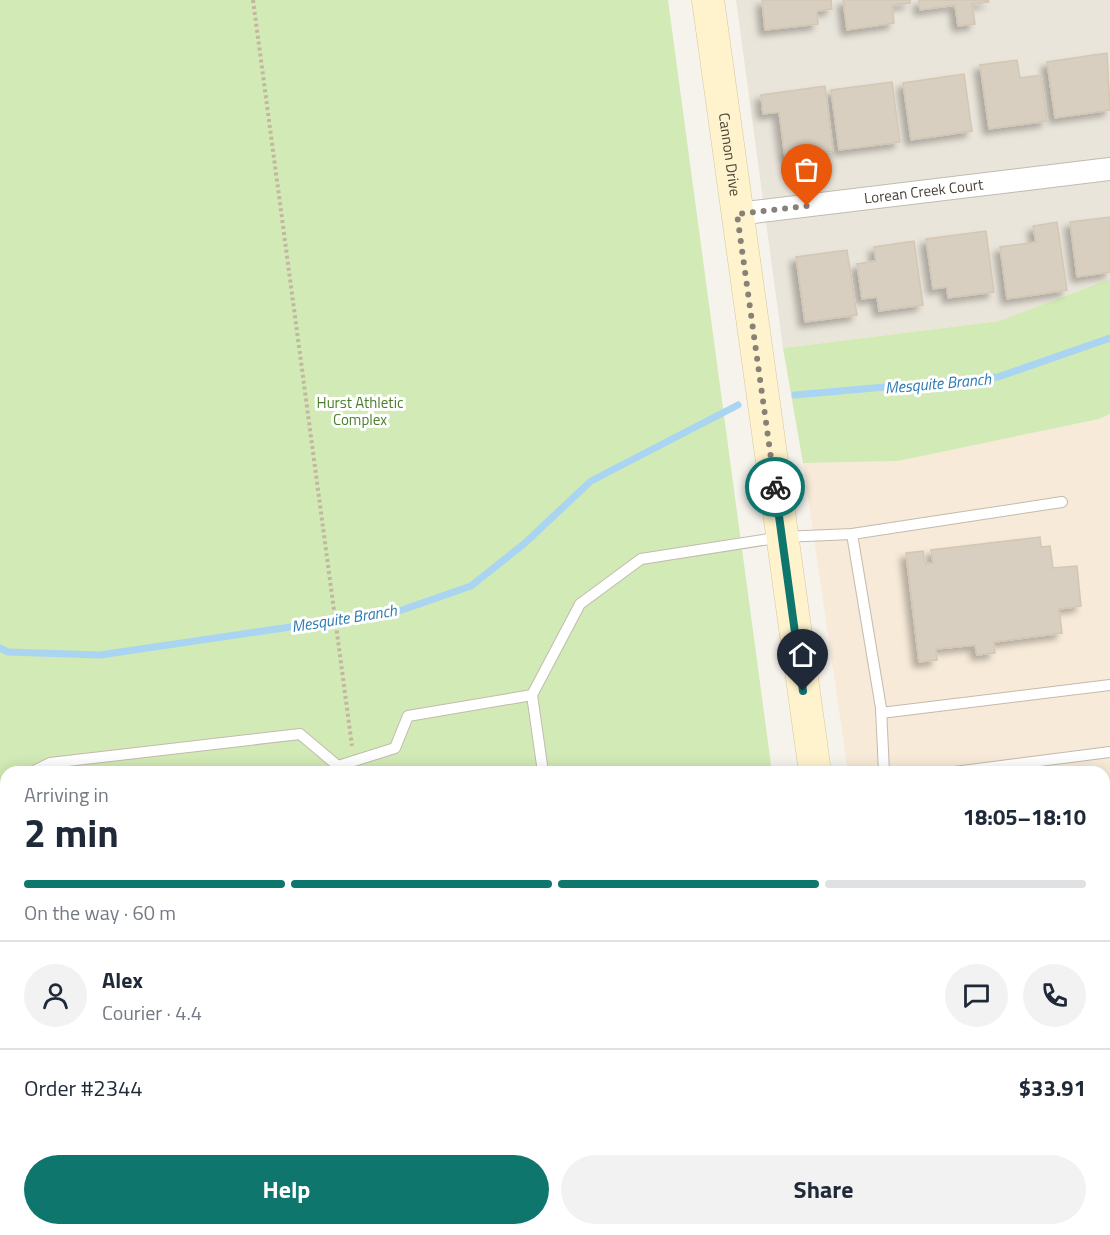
<!DOCTYPE html>
<meta charset="utf-8">
<style>
body{margin:0;font-family:"Titillium Web",sans-serif;background:#f2f2f3;color:#1f2937;height:100vh;display:flex;flex-direction:column;font-size:22px;white-space:nowrap}
*{box-sizing:border-box;margin:0}
p{font-size:20px;color:#747a83}
.icon{flex:none;width:33px;height:33px;fill:none;stroke:currentColor;stroke-width:2;stroke-linecap:round;stroke-linejoin:round}
.map{position:relative;flex:1;overflow:hidden}
.panel{position:absolute;left:0px;top:766px;width:1110px;height:470px;display:flex;flex-direction:column;background:#fff;border-radius:18px 18px 0 0;box-shadow:0 3px 15px #0003}
.panel>*{flex:none}
.pin{position:absolute;display:grid;place-items:center;width:51px;height:51px;color:#fff;margin:-62px -26px;border-radius:50% 50% 50% 0;rotate:-45deg;box-shadow:0 0 6px #0007}
.pin .icon{rotate:45deg}
.courier{position:absolute;display:grid;place-items:center;width:60px;height:60px;margin:-30px;border:4px solid #0f766e;border-radius:50%;background:#fff;color:#222;box-shadow:0 2px 8px #0007}
.head em{font-style:normal;font-weight:700}
.head div{display:flex;flex-direction:column-reverse}
.head{display:flex;align-items:center;justify-content:space-between;height:102px;padding:0 24px}
h1{font-size:39px;font-weight:700;line-height:45px}
.bar{display:grid;grid-template-columns:repeat(4,1fr);gap:9px 6px;align-content:center;height:72px;padding:0 24px}
.bar i{height:8px;border-radius:4px;background:#e0e1e3}
.bar .active{background:#0f766e}
.bar p{grid-column:span 4}
.line{display:flex;align-items:center;gap:15px;padding:0 24px;border-top:2px solid #e0e1e3}
.line div{flex:1}
.round{display:grid;place-items:center;flex:none;width:63px;height:63px;border-radius:32px;background:#f2f2f3}
.cta{display:flex;gap:12px;margin-top:auto;padding:12px 24px}
.cta a{flex:1;height:69px;border-radius:36px;background:#0f766e;color:#fff;font-size:24px;font-weight:700;line-height:69px;text-align:center}
.cta a+a{background:#f2f2f3;color:#1f2937}
.map>svg:first-child{display:block}
.residential{fill:#eae5da}
.commercial{fill:#f7ead8}
.green{fill:#d2eab5}
.lines{fill:none;stroke-linecap:round;stroke-linejoin:round}
.stream{stroke:#a9d4f2;stroke-width:7}
.building{fill:#d8cfc1;stroke:#d3c7b4;stroke-width:1.5;filter:url(#shadow)}
.lane-casing{stroke:#c2bbae;stroke-width:12}
.street-casing{stroke:#c2bbae;stroke-width:24}
.secondary-casing{stroke:#d6c79b;stroke-width:33}
.primary-casing{stroke:#e6c16a;stroke-width:34}
.path{stroke:#c4b79f;stroke-width:4;stroke-dasharray:3 3;stroke-linecap:butt}
.lane{stroke:#fff;stroke-width:10}
.street{stroke:#fff;stroke-width:22}
.secondary{stroke:#fff3cd;stroke-width:32}
.primary{stroke:#ffe39c;stroke-width:33}
.done{stroke:#878178;stroke-width:6;stroke-dasharray:0 10.8}
.route{stroke:#0f766e;stroke-width:8}
.labels{text-anchor:middle;stroke-width:6;stroke-linejoin:round;paint-order:stroke}
.street-label{font-size:15px;fill:#4b4439;stroke:#fff}
.park-label{font-size:15px;fill:#4a7f2a;stroke:#fff}
.water-label{font-size:16px;font-style:italic;fill:#2e7ab2;stroke:#fff}
</style>
<div class="map">
<svg width="1110" height="1235" viewBox="0 0 1110 1235">
<defs>
<filter id="shadow"><feDropShadow dx="-5.5" dy="5.5" stdDeviation="3" flood-color="#0004"/></filter>
</defs>
<rect width="100%" height="100%" fill="#f6f3ec"/>
<!-- residential -->
<path class="residential" d="M 736,0 L 1110,0 L 1110,279 L 999,321 L 783,348 Z"/>
<!-- commercial -->
<path class="commercial" d="M 1110,414 L 1110,918 L 1104,919 L 1104,772 L 848,772 L 803,463 L 898,461 L 1099,419 Z
M 6,1222 L 6,1230 L 844,1230 L 844,1235 L 0,1235 L 0,1226 Z"/>
<!-- green -->
<path class="green" d="M 0,0 L 668,0 L 772,772 L 6,772 L 6,1088 L 0,1089 Z
M 1110,279 L 1110,414 L 1099,419 L 898,461 L 803,463 L 783,348 L 999,321 Z"/>
<g class="lines">
<!-- stream -->
<path class="stream" d="M 795,395 L 998,377 L 1110,338
M 0,648 L 8,652 L 100,655 L 399,611 L 471,586 L 525,543 L 591,481 L 738,405"/>
</g>
<!-- building -->
<path class="building" d="M 762,0 L 831,0 L 832,9 L 817,11 L 818,24 L 765,30 Z
M 843,0 L 910,0 L 910,3 L 892,5 L 894,23 L 847,30 Z
M 919,0 L 988,0 L 989,2 L 972,4 L 975,24 L 958,26 L 955,5 L 920,10 Z
M 1107,53 L 1110,110 L 1055,118 L 1047,62 Z
M 1017,60 L 1020,78 L 1041,75 L 1047,121 L 989,129 L 980,65 Z
M 964,74 L 972,131 L 911,140 L 903,83 Z
M 892,82 L 900,142 L 839,150 L 831,90 Z
M 825,86 L 833,151 L 785,157 L 779,112 L 763,114 L 761,95 Z
M 1110,217 L 1110,272 L 1077,277 L 1070,222 Z
M 1057,222 L 1067,290 L 1007,299 L 1000,247 L 1036,242 L 1033,226 Z
M 986,231 L 994,292 L 948,298 L 947,287 L 933,289 L 926,239 Z
M 914,241 L 923,305 L 879,311 L 877,297 L 862,299 L 857,264 L 876,261 L 874,247 Z
M 847,250 L 857,315 L 805,322 L 796,257 Z
M 1040,537 L 1041,547 L 1050,546 L 1053,568 L 1077,566 L 1081,606 L 1059,609 L 1062,633 L 994,642 L 995,653 L 977,655 L 975,645 L 936,649 L 937,660 L 919,662 L 906,553 L 923,551 L 925,564 L 933,563 L 931,550 Z
M 1110,1150 L 1110,1222 L 1104,1223 L 1104,1151 Z
M 585,1230 L 619,1230 L 620,1235 L 586,1235 Z
M 662,1230 L 757,1230 L 753,1231 L 753,1235 L 631,1235 Z
M 949,1230 L 994,1230 L 995,1235 L 950,1235 Z
M 1005,1230 L 1050,1230 L 1011,1235 L 1006,1235 Z"/>
<g class="lines">
<!-- lane casing -->
<g class="lane-casing">
<path id="lane" d="M 852,534 L 1062,502
M 881,713 L 1110,685
M 32,772 L 50,763 L 300,734 L 338,766 L 395,748 L 408,716 L 532,695
M 543,772 L 532,695 L 580,604 L 641,559 L 782,537 L 852,534 L 881,708 L 884,772
M 954,772 L 1110,752
M 6,786 L 6,857
M 1104,906 L 1110,905
M 1104,1102 L 1110,1101
M 309,1230 L 310,1235
M 408,1230 L 410,1235
M 776,1230 L 776,1235
M 260,1235 L 294,1230
M 518,1235 L 522,1230"/>
</g>
<!-- street casing -->
<g class="street-casing">
<g id="street">
<path id="s1" d="M 737,214 L 1110,169"/>
</g>
</g>
<!-- secondary casing -->
<g class="secondary-casing">
<g id="secondary">
<path id="s2" d="M 708,0 L 815,772"/>
<path d="M 862,1230 L 863,1235"/>
</g>
</g>
<!-- primary casing -->
<g class="primary-casing">
<path id="primary" d="M 1104,975 L 1110,974
M 1104,1032 L 1110,1031
M 0,1133 L 6,1133
M 0,1207 L 6,1201"/>
</g>
<!-- path -->
<path class="path" d="M 253,0 L 352,746"/>
<!-- lane -->
<use href="#lane" class="lane"/>
<!-- street -->
<use href="#street" class="street"/>
<!-- secondary -->
<use href="#secondary" class="secondary"/>
<!-- primary -->
<use href="#primary" class="primary"/>
</g>
<g class="lines">
<!-- done -->
<path class="done" d="M 775,487 L 737,214 L 807,206"/>
<!-- route -->
<path class="route" d="M 775,487 L 803,691"/>
</g>
<g class="labels">
<!-- street labels -->
<g class="street-label">
<text dy="5" stroke="none"><textPath href="#s2" startOffset="156">Cannon Drive</textPath></text>
<text dy="5" stroke="none"><textPath href="#s1" startOffset="188">Lorean Creek Court</textPath></text>
</g>
<!-- park labels -->
<g class="park-label">
<text x="360" y="408">Hurst Athletic<tspan x="360" dy="17">Complex</tspan></text>
</g>
<!-- water labels -->
<g class="water-label">
<text transform="translate(938 383) rotate(-5)" y="6">Mesquite Branch</text>
<text transform="translate(344 618) rotate(-9)" y="6">Mesquite Branch</text>
</g>
</g>
</svg>
<div class="pin" style="left:807px;top:206px;background:#ea580c"><svg class="icon" aria-label="bag" viewBox="0 0 24 24"><path d="M5 8h14l-1 12H6zM9 8a3 3 0 0 1 6 0"/></svg></div>
<div class="pin" style="left:803px;top:691px;background:#1f2937"><svg class="icon" aria-label="home" viewBox="0 0 24 24"><path d="M3 11l9-7 9 7M6 9v11h12V9"/></svg></div>
<div class="courier" style="left:775px;top:487px"><svg class="icon" aria-label="bike" viewBox="0 0 24 24"><circle cx="6" cy="16" r="4"/><circle cx="18" cy="16" r="4"/><path d="M6 16l4-8h5l3 8M10 8l3 8H6M13 5h3"/></svg></div>
<section class="panel">
<div class="head"><div><h1>2 min</h1><p>Arriving in</p></div><em>18:05–18:10</em></div>
<div class="bar"><i class="active"></i><i class="active"></i><i class="active"></i><i></i><p>On the way · 60 m</p></div>
<div class="line" style="height:108px"><a class="round"><svg class="icon" aria-label="person" viewBox="0 0 24 24"><circle cx="12" cy="8" r="4"/><path d="M4 21q1-7 8-7t8 7"/></svg></a><div><b>Alex</b><p>Courier · 4.4</p></div><a class="round"><svg class="icon" aria-label="chat" viewBox="0 0 24 24"><path d="M4 5h16v11H9l-5 4z"/></svg></a><a class="round"><svg class="icon" aria-label="phone" viewBox="0 0 24 24"><path d="M5 4h4l2 5-3 2q2 4 5 5l2-3 5 2v4C11 20 4 13 5 4z"/></svg></a></div>
<div class="line" style="height:78px"><div>Order #2344</div><b>$33.91</b></div>
<div class="cta"><a>Help</a><a>Share</a></div>
</section>
</div>
